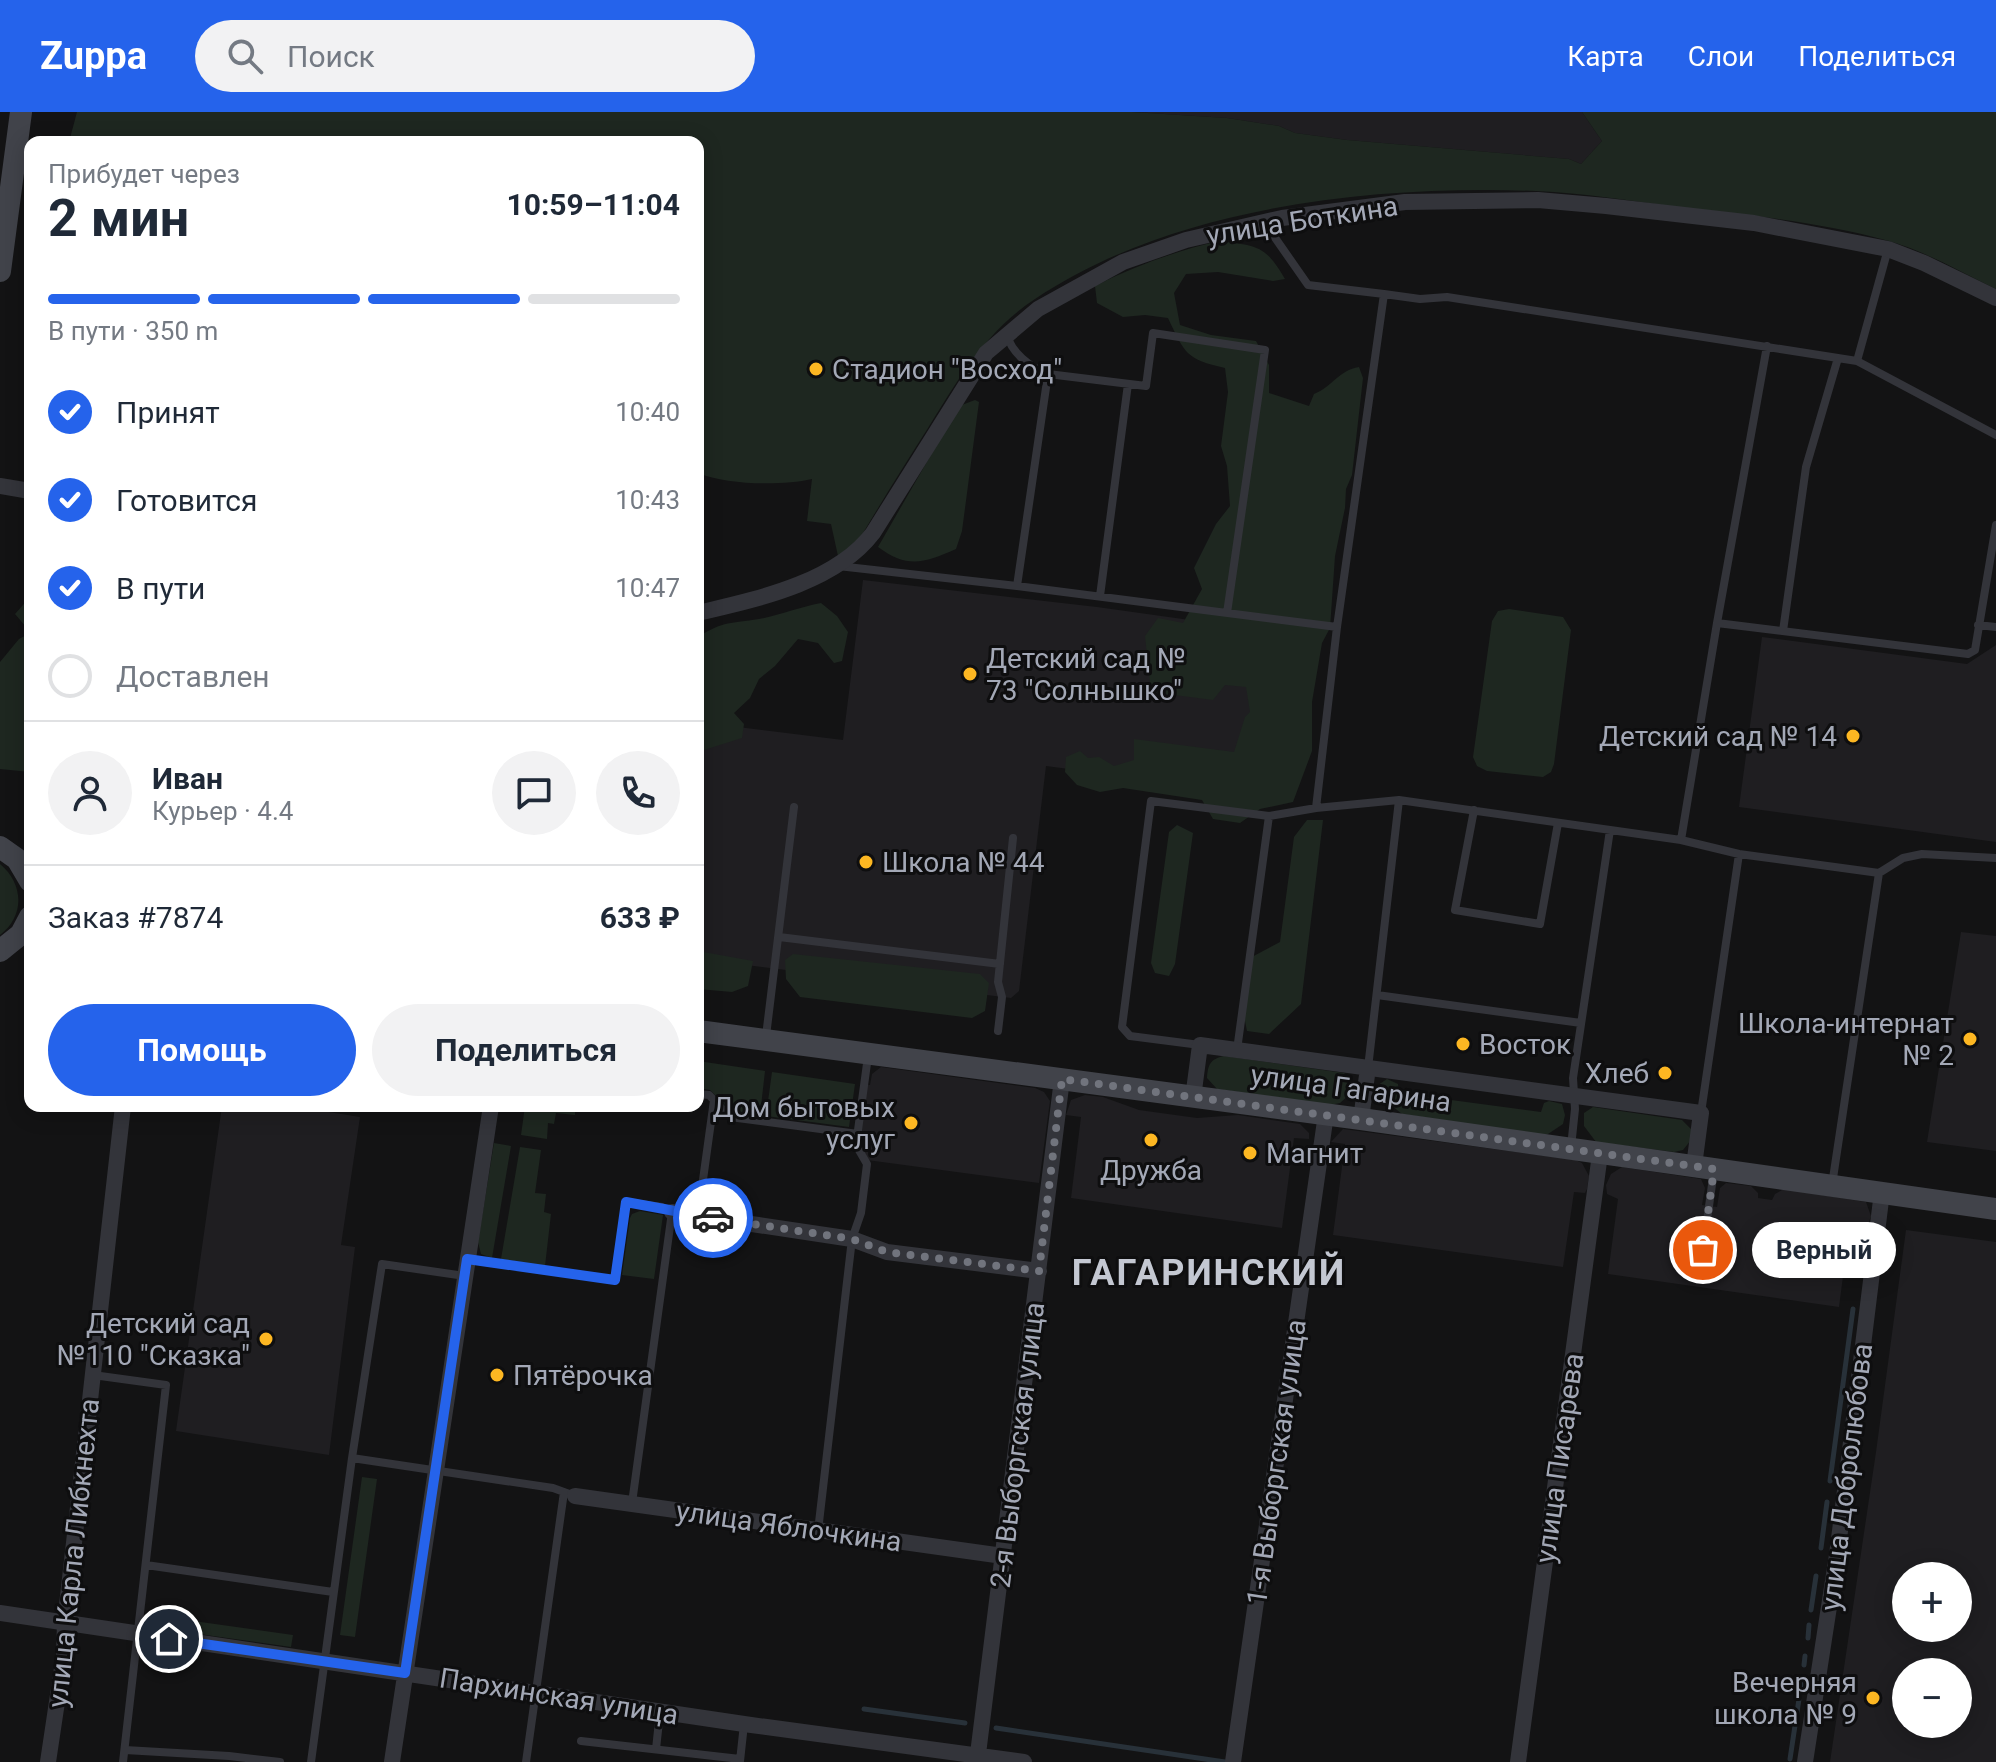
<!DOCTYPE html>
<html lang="ru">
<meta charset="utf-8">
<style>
body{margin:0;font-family:Roboto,sans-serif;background:#f2f2f3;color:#1f2937;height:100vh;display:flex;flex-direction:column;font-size:30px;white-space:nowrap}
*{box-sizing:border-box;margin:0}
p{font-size:26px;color:#747a83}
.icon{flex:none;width:44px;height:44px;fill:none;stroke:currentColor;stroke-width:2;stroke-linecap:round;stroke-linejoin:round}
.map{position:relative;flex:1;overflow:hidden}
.side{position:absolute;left:24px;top:24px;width:680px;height:976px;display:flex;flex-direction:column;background:#fff;border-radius:16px;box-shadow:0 4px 20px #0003}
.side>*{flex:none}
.buttons{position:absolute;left:1892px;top:1450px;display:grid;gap:16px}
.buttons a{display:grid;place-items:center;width:80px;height:80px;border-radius:50%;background:#fff;box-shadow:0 4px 20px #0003;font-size:40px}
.pin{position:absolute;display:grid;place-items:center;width:68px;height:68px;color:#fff;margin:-34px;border:4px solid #fff;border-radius:50%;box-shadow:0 2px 8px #0007}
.courier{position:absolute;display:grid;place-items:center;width:80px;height:80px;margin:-40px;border:6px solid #2563eb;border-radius:50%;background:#fff;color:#222;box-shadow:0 2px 10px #0007}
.bubble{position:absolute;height:56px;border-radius:28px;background:#fff;box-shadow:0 4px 20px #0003;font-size:26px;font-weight:700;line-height:56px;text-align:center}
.head em{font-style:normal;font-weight:700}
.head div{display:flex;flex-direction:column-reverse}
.head{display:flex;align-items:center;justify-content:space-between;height:136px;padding:0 24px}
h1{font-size:52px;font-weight:700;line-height:60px}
.bar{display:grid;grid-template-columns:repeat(4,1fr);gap:12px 8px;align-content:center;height:96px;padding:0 24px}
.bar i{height:10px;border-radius:6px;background:#e0e1e3}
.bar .selected{background:#2563eb}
.bar p{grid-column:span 4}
.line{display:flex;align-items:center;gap:20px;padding:0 24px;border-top:2px solid #e0e1e3}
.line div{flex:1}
.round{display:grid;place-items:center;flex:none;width:84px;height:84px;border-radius:42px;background:#f2f2f3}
ol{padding:0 24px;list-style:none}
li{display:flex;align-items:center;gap:24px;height:88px}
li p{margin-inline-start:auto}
li .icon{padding:8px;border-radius:50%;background:#2563eb;color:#fff;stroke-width:4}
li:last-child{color:#747a83}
li i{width:44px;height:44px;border:4px solid #e0e1e3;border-radius:50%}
.primary-button{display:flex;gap:16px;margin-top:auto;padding:16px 24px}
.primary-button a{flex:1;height:92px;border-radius:48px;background:#2563eb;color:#fff;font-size:32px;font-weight:700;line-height:92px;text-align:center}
.primary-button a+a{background:#f2f2f3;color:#1f2937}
header{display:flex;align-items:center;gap:48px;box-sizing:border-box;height:112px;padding:0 40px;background:#2563eb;color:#fff}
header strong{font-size:38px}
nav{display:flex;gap:44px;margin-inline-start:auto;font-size:28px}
.search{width:560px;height:72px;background:#f2f2f3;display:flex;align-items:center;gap:20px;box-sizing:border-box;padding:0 28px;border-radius:44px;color:#747a83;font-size:30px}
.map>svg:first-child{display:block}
.built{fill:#1f1e21;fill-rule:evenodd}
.green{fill:#1e2720}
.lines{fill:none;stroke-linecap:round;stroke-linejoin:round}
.stream{stroke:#283139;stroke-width:5}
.service{stroke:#33343a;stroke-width:8}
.minor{stroke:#33343a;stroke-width:16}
.secondary{stroke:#41434a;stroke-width:22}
.done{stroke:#71747d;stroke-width:8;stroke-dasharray:0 14.4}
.route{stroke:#2563eb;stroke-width:10}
.poi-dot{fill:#fdb722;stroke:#0e0e0f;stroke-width:3}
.labels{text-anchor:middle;stroke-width:6;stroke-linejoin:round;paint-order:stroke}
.street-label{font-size:28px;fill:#a3a8b6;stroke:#0e0e0f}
.poi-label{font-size:28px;fill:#a3a8b6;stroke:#0e0e0f;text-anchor:start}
.district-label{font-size:36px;font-weight:bold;letter-spacing:2px;fill:#c4c8d2;stroke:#0e0e0f}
</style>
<header>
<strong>Zuppa</strong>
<div class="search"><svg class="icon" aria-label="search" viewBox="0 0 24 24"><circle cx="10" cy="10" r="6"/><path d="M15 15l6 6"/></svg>Поиск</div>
<nav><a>Карта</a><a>Слои</a><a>Поделиться</a></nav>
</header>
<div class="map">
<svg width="1996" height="1650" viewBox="0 0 1996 1650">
<rect width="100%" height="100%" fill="#131314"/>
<!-- built -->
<path class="built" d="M 1132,0 L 1582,0 L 1602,29 L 1581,52 L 1569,47 L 1347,28 L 1295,21 L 1279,14 L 1227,6 Z
M 863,468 L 1097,495 L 1304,524 L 1283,685 L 1046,654 L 1019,879 L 1011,886 L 698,847 L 698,610 L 843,628 Z
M 1762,525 L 1967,552 L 1996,533 L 1996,730 L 1739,695 Z
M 1961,820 L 1996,824 L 1996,1039 L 1927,1030 Z
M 881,955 L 1035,976 L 1044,980 L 1050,989 L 1039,1071 L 867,1048 L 856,1026 L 863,972 L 870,973 L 872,962 Z
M 1085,983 L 1103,985 L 1139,998 L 1197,1006 L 1238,1003 L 1300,1012 L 1309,1021 L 1309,1027 L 1294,1026 L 1282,1116 L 1071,1086 L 1081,1005 L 1066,1003 L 1071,988 Z
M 222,994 L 291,994 L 360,1005 L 341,1133 L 355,1135 L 329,1343 L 176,1319 Z
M 1343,1017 L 1576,1048 L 1582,1051 L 1589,1064 L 1587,1077 L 1585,1081 L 1574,1080 L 1563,1155 L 1333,1123 L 1345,1032 L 1331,1030 Z
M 1622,1055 L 1701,1067 L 1705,1076 L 1702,1093 L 1717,1095 L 1720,1076 L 1726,1071 L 1751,1074 L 1758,1081 L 1758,1086 L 1772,1088 L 1775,1082 L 1784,1077 L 1866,1090 L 1871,1104 L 1867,1116 L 1862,1119 L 1849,1118 L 1839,1195 L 1608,1162 L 1618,1087 L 1607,1082 L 1606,1073 L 1611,1062 Z
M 1906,1118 L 1996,1130 L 1996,1650 L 1830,1650 L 1876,1340 ZM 1906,1464 L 1958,1464 L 1958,1516 L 1906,1516 ZM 1906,1560 L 1958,1560 L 1958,1612 L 1906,1612 Z"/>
<!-- green -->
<path class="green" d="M 77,0 L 1132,0 L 1227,6 L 1279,14 L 1295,21 L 1347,28 L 1569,47 L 1581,52 L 1602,29 L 1582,0 L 1996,0 L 1996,177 C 1961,160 1927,140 1889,129 C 1821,110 1748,103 1678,95 C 1631,89 1583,81 1536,79 C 1372,73 1174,94 1035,187 C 985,220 959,266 928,316 C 905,352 882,389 860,426 L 838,444 L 831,412 L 807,409 L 812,367 C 781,374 727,373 698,361 L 698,30 L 69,30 Z
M 1219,129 C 1256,134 1265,132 1285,167 L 1273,169 L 1218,160 L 1186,162 L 1174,181 L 1180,213 L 1211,223 L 1256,229 L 1269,253 L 1269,281 L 1309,294 L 1314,282 C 1332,275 1339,258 1359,255 L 1363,266 L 1352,363 L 1346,377 L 1345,396 L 1335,444 L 1330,516 L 1322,531 L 1312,590 L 1312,639 L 1293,690 L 1260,697 L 1240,711 L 1213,707 L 1202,688 L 1123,676 L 1100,680 L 1077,673 L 1065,660 L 1066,645 L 1080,639 L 1088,646 L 1099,645 L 1114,654 L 1134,648 L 1134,627 L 1234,640 L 1245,605 L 1250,600 L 1246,575 L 1225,573 L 1213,588 L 1151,580 L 1145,524 L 1158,506 L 1183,511 L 1202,477 L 1194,456 L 1216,412 L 1230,394 L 1227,354 L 1221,334 L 1228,280 L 1225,256 C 1186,247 1185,242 1168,206 L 1145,203 L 1123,205 L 1097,191 L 1095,174 C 1135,154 1176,139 1219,129 Z
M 975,288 L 979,290 L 962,419 L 956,437 C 924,451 908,457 878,435 L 959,294 Z
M 30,485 L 30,515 L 26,515 L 15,502 Z
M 821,491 L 837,504 L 848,520 L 842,549 L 834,551 L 818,531 L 798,527 L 775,554 L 759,567 L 750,586 L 734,601 L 744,612 L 742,626 L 704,638 L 698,727 L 698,525 C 725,508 730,512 759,507 C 780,503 800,495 821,491 Z
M 1509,497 L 1563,505 L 1571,518 L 1554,652 L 1551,660 L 1543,665 L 1487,659 L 1477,654 L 1473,645 L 1492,509 L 1498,499 Z
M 30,521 L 30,660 L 0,657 L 0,550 L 19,527 Z
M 1307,708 L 1323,708 L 1301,892 L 1269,922 L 1247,919 L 1243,899 L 1250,846 L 1280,830 L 1294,725 Z
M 1177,713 L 1193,721 L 1175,852 L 1169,864 L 1155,861 L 1151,851 L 1169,720 Z
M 0,752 C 24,772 25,804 0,823 Z
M 698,839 L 753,849 L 748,874 L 732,880 L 698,877 Z
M 793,842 L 980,862 L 989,871 L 985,899 L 972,906 L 800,885 L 786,867 L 785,848 Z
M 1224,944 L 1344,961 L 1352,970 L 1351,981 L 1340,991 L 1330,993 L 1217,977 L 1207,966 C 1208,953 1210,947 1224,944 Z
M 698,949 L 765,959 L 760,1003 L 732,1000 L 710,978 L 698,976 Z
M 772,960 L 855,972 L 849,1015 L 766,1004 Z
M 1387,967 L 1398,972 L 1399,981 L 1541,1000 L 1544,991 L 1549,989 L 1562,992 L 1565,1003 L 1563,1012 L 1548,1022 L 1542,1023 L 1402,1002 L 1381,985 L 1378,973 Z
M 525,994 L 575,994 L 575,1003 L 556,1001 L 554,1012 L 548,1011 L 547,1027 L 521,1023 Z
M 1593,995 L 1682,1008 L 1691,1017 L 1691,1028 L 1683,1038 L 1674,1040 L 1596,1030 L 1584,1014 L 1584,1001 Z
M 494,1031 L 511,1034 L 492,1146 L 481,1142 L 478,1130 Z
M 520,1035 L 541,1038 L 535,1081 L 546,1082 L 544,1100 L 551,1102 L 545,1154 L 501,1147 Z
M 640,1099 L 663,1103 L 654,1167 L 622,1163 L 630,1106 L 632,1102 Z
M 362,1365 L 377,1367 L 355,1525 L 340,1523 Z
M 165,1505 L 293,1523 L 291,1535 L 163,1517 Z"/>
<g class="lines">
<!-- stream -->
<path class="stream" d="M 1830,1369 L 1853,1197
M 1821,1436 L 1827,1390
M 1811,1498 L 1816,1464
M 1808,1526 L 1809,1513
M 1804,1553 L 1805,1544
M 864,1597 L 965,1611
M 996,1616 L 1225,1650
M 1790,1647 L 1802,1567"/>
<!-- service -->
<path class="service" d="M 1264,110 L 1308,173 L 1384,182
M 1007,222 C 1011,241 1030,255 1048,262 L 1146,274 L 1153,221 L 1265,238 L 1227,501
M 1857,249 L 1888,137
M 838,454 L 1017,474 L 1337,515
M 1017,474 L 1048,262
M 1100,484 L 1128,272
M 1717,511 L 1767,234
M 1978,513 L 1996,515
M 1783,519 L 1806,355 L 1838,246
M 1316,696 L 1337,515 L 1384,182 L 1420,187 L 1447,185 L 1857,249 L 1996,323
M 1474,698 L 1455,798 L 1540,812 L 1558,711
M 1681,728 L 1717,511 L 1968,542 L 1975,538 L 1996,413
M 779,825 L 1000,852
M 1377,883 L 1581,911
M 998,919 L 1002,885 L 998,870 L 1013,726
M 766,924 L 794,695
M 1200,933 L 1130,924 L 1122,915 L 1151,689 L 1269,704 L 1316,696 L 1399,688 L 1681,728 L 1739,742 L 1879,761 L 1903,746 L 1922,742 L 1996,746
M 1237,938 L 1269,704
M 1368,956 L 1399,688
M 698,982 L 709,983 L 730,1005 L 858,1022
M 1701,1001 L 1739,742
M 1571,1035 L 1575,997 L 1573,966 L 1610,718
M 1832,1073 L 1879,761
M 698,1104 L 714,988
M 467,1147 L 615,1168 L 626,1090 L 662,1095 L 672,1100 L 632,1391
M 1699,1167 L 1714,1058
M 93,1263 L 166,1273 L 123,1650
M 352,1346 L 382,1152 L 465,1164
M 818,1419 L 852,1127 L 861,1101 L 867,1052 L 856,1033 L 868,944
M 146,1453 L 333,1480
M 581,1629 L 740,1647
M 656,1637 L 660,1600
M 125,1638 L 229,1644 L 280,1650
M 740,1649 L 744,1612
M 311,1650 L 352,1346 L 553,1376 L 575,1384
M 526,1650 L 564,1380"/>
<!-- minor -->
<path class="minor" d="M 0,374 L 30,379
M 698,501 C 757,487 835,471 873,421 L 986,241 L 1038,197 L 1123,150 L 1186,128 L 1282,106 L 1405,90 L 1538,88 L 1606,94 L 1754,111 L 1888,137 L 1924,151 L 1996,186
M 1193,986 L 1200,933 L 1701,1001 L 1694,1054
M 1361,1007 L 1368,956
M 672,1100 L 852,1127 L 887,1140 L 1039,1159
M 575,1384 L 1003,1444
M 0,1501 L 744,1612 L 1024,1650
M 48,1650 L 64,1543 L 65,1511 L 123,994
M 392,1650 L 491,994
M 977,1650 L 1062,967
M 1233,1650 L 1326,1002
M 1518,1650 L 1600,1042
M 1805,1650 L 1837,1443 L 1882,1080"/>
<!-- secondary -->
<path class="secondary" d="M 0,159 L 21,0
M 0,735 L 17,747 L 30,769
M 0,839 L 21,822 L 30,805
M 698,919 L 1361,1007 L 1996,1097"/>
</g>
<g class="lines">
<!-- done -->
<path class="done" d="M 713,1106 L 852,1127 L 887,1140 L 1039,1159 L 1062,967 L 1714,1057 L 1703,1138"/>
<!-- route -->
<path class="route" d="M 169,1527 L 405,1561 L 467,1147 L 615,1168 L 626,1090 L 713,1106"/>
</g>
<!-- markers -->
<g class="poi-dot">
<circle cx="816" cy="257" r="8"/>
<circle cx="970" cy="562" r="8"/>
<circle cx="1853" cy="624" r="8"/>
<circle cx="866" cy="750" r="8"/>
<circle cx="1970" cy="927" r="8"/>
<circle cx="1463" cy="932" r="8"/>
<circle cx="1665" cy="961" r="8"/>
<circle cx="911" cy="1011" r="8"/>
<circle cx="1151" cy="1028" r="8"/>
<circle cx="1250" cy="1041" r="8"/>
<circle cx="266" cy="1227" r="8"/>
<circle cx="497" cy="1263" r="8"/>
<circle cx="1873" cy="1586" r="8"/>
</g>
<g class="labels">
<!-- street labels -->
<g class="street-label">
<text transform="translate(1302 108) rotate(-9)" y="10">улица Боткина</text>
<text transform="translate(1351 976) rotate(8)" y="10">улица Гагарина</text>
<text transform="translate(1017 1333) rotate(-83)" y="10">2-я Выборгская улица</text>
<text transform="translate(1559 1346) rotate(-82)" y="10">улица Писарева</text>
<text transform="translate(1276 1350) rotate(-82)" y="10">1-я Выборгская улица</text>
<text transform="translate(1846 1365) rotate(-83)" y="10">улица Добролюбова</text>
<text transform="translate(789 1414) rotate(8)" y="10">улица Яблочкина</text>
<text transform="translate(73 1441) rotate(-84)" y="10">улица Карла Либкнехта</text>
<text transform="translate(559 1584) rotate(9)" y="10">Пархинская улица</text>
</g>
<!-- poi labels -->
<g class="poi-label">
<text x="832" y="267">Стадион "Восход"</text>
<text x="986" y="556">Детский сад №<tspan x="986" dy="32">73 "Солнышко"</tspan></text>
<text x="1837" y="634" text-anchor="end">Детский сад № 14</text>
<text x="882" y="760">Школа № 44</text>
<text x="1954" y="921" text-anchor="end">Школа-интернат<tspan x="1954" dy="32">№ 2</tspan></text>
<text x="1479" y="942">Восток</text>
<text x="1649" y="971" text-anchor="end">Хлеб</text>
<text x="895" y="1005" text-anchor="end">Дом бытовых<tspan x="895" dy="32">услуг</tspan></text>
<text x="1266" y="1051">Магнит</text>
<text x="1151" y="1068" text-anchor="middle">Дружба</text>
<text x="250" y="1221" text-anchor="end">Детский сад<tspan x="250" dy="32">№110 "Сказка"</tspan></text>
<text x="513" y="1273">Пятёрочка</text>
<text x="1857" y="1580" text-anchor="end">Вечерняя<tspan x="1857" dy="32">школа № 9</tspan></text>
</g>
<!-- district labels -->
<g class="district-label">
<text x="1209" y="1173">ГАГАРИНСКИЙ</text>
</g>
</g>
</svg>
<div class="buttons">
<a>+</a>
<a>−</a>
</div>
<div class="pin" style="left:1703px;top:1138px;background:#ea580c"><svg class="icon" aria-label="bag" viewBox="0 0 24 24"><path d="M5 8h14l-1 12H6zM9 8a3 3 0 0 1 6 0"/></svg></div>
<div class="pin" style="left:169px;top:1527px;background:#1f2937"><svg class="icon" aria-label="home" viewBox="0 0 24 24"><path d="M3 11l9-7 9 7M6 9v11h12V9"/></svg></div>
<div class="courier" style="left:713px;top:1106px"><svg class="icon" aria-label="car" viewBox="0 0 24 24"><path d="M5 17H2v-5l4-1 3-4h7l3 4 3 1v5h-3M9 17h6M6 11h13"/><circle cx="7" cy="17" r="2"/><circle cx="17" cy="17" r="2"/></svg></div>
<div class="bubble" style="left:1752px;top:1110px;width:144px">Верный</div>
<section class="side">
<div class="head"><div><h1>2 мин</h1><p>Прибудет через</p></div><em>10:59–11:04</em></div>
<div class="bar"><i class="selected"></i><i class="selected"></i><i class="selected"></i><i></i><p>В пути · 350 m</p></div>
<ol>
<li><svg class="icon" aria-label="check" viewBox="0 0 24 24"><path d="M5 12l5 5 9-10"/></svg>Принят<p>10:40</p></li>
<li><svg class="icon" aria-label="check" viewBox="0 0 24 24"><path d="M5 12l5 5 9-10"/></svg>Готовится<p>10:43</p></li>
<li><svg class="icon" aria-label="check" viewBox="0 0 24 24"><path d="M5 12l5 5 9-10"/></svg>В пути<p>10:47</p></li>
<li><i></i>Доставлен</li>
</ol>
<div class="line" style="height:144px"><a class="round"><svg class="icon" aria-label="person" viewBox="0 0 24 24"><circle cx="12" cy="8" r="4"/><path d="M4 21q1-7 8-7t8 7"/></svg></a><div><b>Иван</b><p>Курьер · 4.4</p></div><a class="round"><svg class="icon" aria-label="chat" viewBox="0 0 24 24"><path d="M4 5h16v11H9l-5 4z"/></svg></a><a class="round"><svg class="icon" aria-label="phone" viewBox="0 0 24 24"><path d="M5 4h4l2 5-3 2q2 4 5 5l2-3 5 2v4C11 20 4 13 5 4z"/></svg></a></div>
<div class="line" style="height:104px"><div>Заказ #7874</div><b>633 ₽</b></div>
<div class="primary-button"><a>Помощь</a><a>Поделиться</a></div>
</section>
</div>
